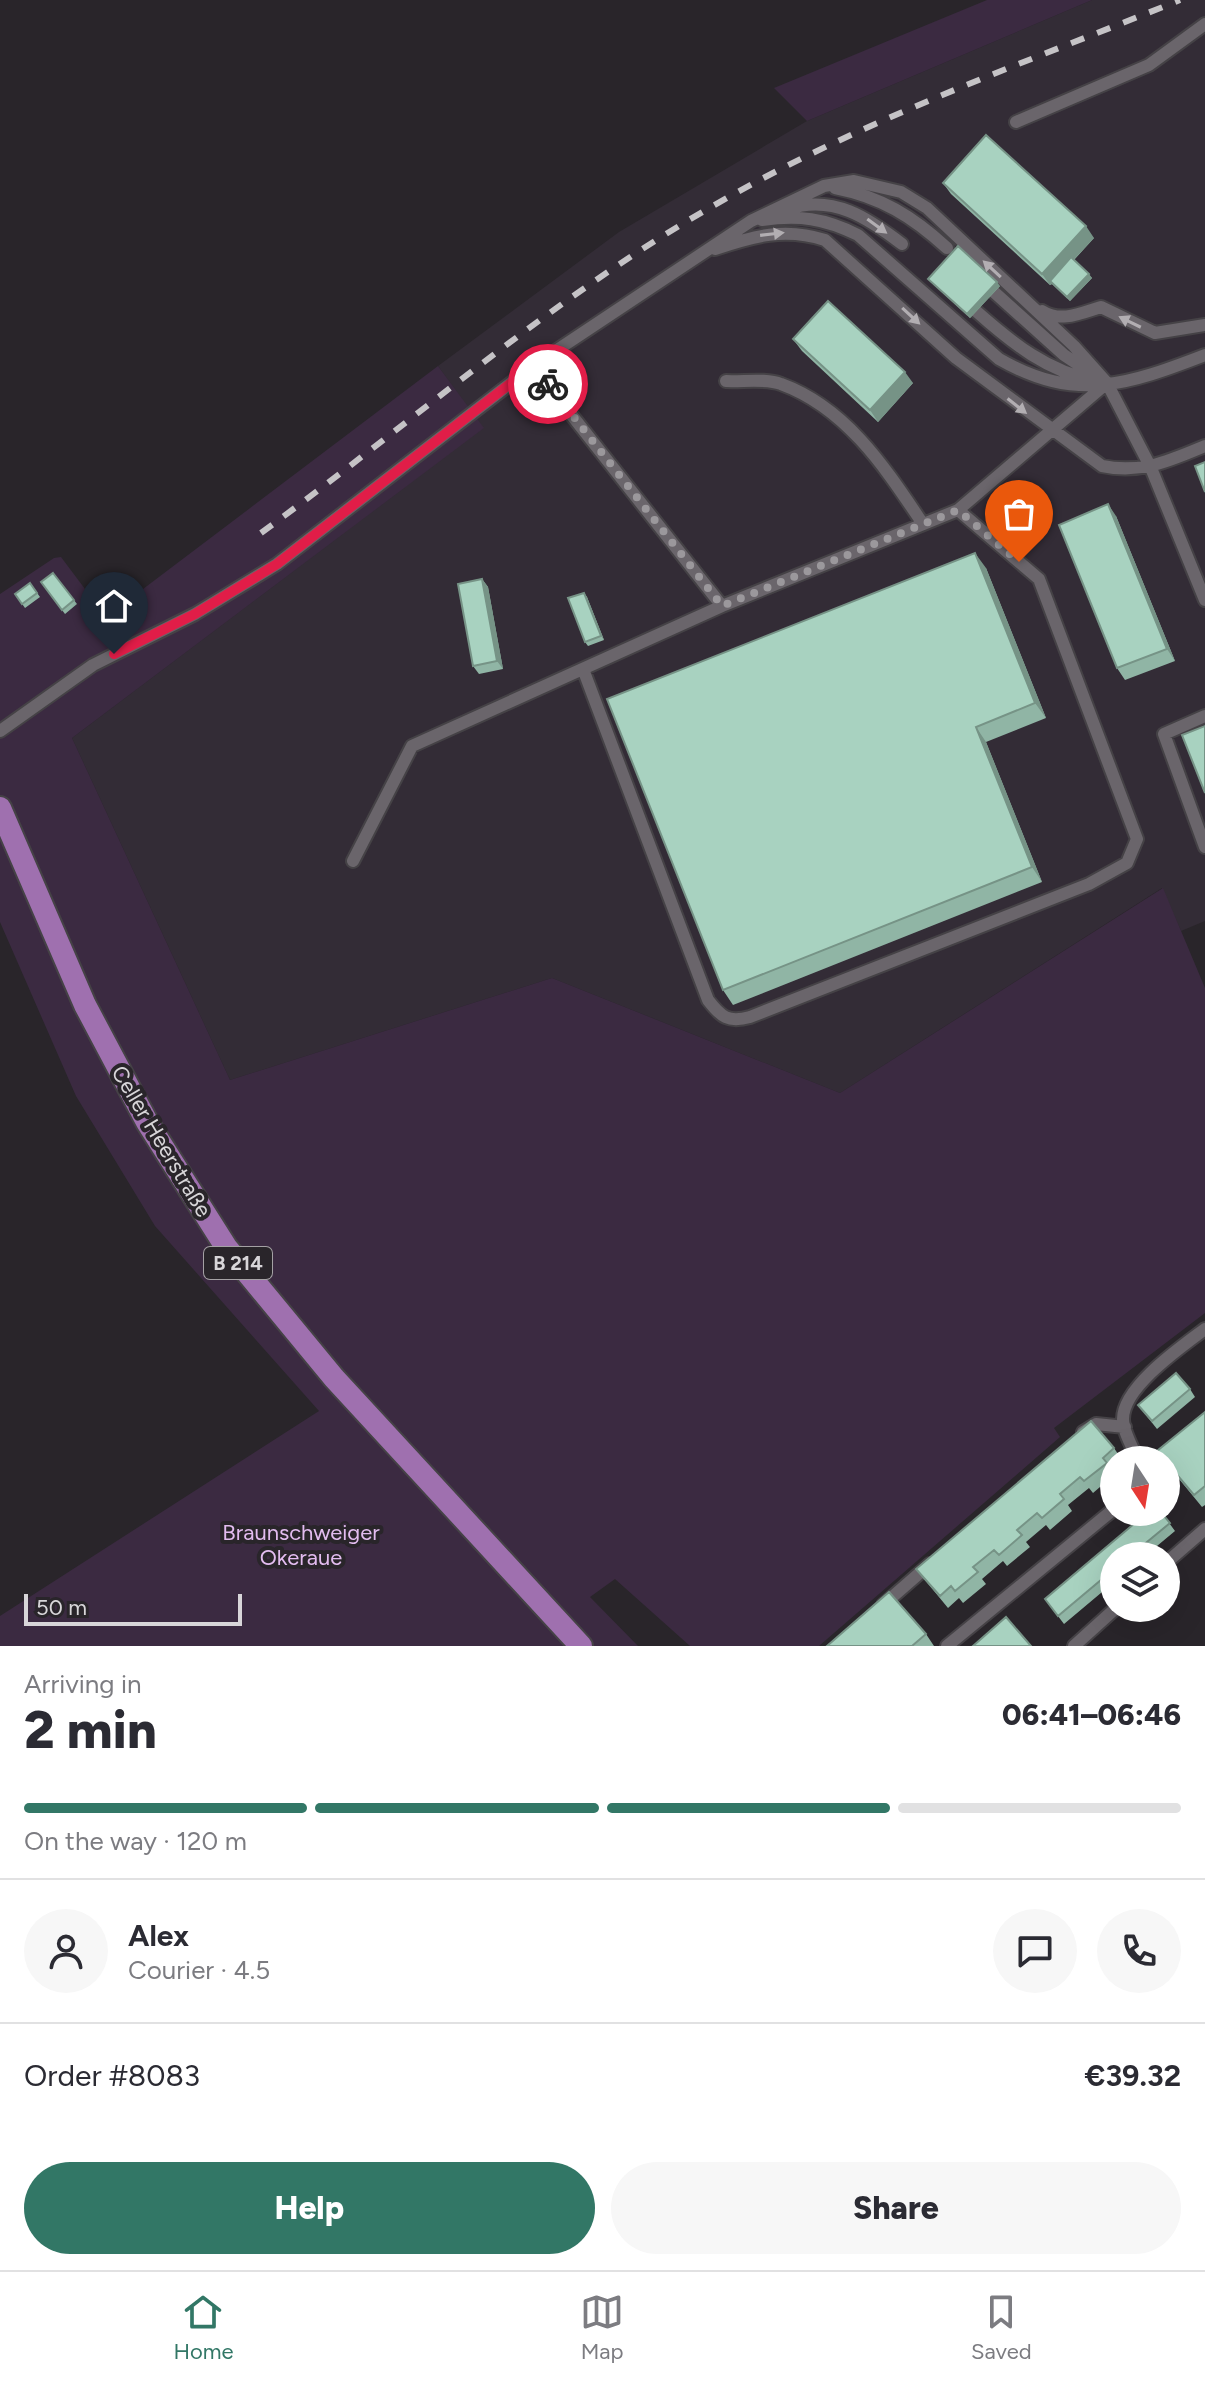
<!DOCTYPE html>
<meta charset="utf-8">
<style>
body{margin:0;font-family:Figtree,sans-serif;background:#f7f7f7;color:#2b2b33;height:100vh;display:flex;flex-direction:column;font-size:30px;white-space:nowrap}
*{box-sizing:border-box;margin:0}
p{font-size:26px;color:#7c7c81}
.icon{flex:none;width:44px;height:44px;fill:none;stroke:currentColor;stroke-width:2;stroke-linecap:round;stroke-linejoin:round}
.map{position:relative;height:1646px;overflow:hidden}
.panel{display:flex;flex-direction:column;background:#fff;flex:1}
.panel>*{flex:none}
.needle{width:52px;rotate:168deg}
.fabs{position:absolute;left:1100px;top:1446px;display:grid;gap:16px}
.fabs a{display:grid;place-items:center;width:80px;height:80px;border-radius:50%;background:#fff;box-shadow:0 8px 32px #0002;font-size:40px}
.scale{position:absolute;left:24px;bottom:20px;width:218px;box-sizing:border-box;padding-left:8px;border:4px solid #d8d6d9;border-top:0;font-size:22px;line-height:28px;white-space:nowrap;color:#d8d6d9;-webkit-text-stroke:6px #29252a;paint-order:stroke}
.pin{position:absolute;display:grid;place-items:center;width:68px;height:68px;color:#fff;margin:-82px -34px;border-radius:50% 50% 50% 0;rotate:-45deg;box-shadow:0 0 8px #0007}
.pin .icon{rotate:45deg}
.courier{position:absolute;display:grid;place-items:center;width:80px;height:80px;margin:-40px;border:6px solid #e11d48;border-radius:50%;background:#fff;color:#222;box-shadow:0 2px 10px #0007}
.headline em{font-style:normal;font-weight:800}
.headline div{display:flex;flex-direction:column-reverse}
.headline{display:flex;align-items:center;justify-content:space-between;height:136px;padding:0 24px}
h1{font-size:52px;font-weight:800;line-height:60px}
.bar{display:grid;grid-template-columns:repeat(4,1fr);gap:12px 8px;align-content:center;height:96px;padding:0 24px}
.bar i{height:10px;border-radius:6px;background:#e1e1e2}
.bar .active{background:#327766}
.bar p{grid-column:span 4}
.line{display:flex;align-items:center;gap:20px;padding:0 24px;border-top:2px solid #e1e1e2}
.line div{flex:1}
.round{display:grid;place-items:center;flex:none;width:84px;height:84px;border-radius:42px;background:#f7f7f7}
.button{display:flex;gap:16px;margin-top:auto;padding:16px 24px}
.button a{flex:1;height:92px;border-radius:48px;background:#327766;color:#fff;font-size:32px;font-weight:800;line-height:92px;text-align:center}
.button a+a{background:#f7f7f7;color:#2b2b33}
.dock{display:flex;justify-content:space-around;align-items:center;height:112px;border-top:2px solid #e1e1e2;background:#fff;font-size:22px;color:#7c7c81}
.dock a{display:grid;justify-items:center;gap:4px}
.dock .active{color:#327766}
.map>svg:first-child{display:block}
.built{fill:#332c36}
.green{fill:#3b2a41}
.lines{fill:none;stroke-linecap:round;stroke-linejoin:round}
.service-casing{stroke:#454246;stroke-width:16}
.primary-casing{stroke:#454246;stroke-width:26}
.service{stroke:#6a656b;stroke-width:12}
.primary{stroke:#9f70af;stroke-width:22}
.rail{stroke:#c5c3c6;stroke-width:6;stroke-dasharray:14 14;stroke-linecap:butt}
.wall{fill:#90b5a5}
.shaded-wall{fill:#769386}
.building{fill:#a8d2c0;stroke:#769386;stroke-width:2}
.oneway{fill:#b2aeb2}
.done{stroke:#9b989c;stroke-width:8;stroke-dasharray:0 14.4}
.route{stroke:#e11d48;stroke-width:10}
.labels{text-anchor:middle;stroke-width:8;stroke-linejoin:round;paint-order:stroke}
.shield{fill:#29252a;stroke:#a4a1a4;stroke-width:2}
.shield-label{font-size:20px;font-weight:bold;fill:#d8d6d9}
.street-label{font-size:22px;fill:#d8d6d9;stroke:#29252a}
.park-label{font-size:22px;fill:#e2bcef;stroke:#29252a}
</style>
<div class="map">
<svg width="1205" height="1646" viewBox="0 0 1205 1646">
<rect width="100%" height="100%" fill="#29252a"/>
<!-- built -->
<path class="built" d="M 1092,0 L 1205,0 L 1205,921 L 1181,931 L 1162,888 L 840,1093 L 552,978 L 230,1080 L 72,738 L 483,428 L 438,366 L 619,232 L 807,121 Z"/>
<!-- green -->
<path class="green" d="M 987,0 L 1092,0 L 807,121 L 774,88 Z
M 438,366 L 484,428 L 72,738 L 230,1080 L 552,978 L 840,1093 L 1163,888 L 1205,988 L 1205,1313 L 1054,1428 L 1060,1437 L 819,1646 L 690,1646 L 615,1579 L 590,1597 L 638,1646 L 0,1646 L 0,1616 L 319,1411 L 155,1226 L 76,1096 L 0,922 L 0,594 L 54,558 L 61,557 L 106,617 Z"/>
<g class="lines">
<!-- service casing -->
<g class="service-casing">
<path id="service" d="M 1016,122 L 1149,65 L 1205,24
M 835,188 C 881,197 912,216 947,248
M 788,209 C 833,194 868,218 902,244
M 762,220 C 799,215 824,218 858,235 L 999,359 C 1076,403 1127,385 1205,355
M 715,249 C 754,236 785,227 825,240 L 956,358 L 1102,466 C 1141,474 1169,461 1205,446
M 994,292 L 1064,355 L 1094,375
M 976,311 C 1012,343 1048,372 1096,381
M 1042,311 C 1061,323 1081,313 1101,307 L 1155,333 L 1205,325
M 533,366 L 722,606 L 958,510 L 1107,383
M 726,381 C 742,382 766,378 781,384 C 847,408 886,469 923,524
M 583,669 L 708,1000 C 721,1017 728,1023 750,1017 L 1089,884 L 1127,863 L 1137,839 L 1039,579 L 958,510
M 1205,716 L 1164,734 L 1205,847
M 0,731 L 93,665 L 195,614 L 277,564 L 533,366 L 751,221 L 824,186 L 854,181 L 901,192 L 927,208 L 1074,346 L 1107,383 L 1151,468 L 1205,600
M 353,861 L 412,746 L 722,606
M 1083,1432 L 1096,1424 L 1125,1427
M 1138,1460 C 1133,1448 1123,1432 1123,1419 C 1123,1387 1181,1347 1205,1329
M 1166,1563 L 1205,1529
M 883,1605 L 930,1564
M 947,1646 L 1114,1509
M 1074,1646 L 1116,1608"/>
</g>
<!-- primary casing -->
<g class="primary-casing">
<path id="primary" d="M 0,808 L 85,1005 L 147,1122 L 226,1247 L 334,1378 L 581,1646"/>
</g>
<!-- service -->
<use href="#service" class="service"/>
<!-- primary -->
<use href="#primary" class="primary"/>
<!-- rail -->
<path class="rail" d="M 261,533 C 410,424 551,299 711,207 C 859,121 1022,64 1180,0"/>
</g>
<!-- wall -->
<path class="wall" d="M 943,183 L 1094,238 L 1074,260 L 1092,278 L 1070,301 L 1052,284 L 1050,285 L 951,194 Z
M 928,279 L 1000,286 L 970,318 Z
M 793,339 L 913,383 L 878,422 L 802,351 Z
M 1116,516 L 1175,661 L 1125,680 L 1117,668 Z
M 986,568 L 1046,718 L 986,742 L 1042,882 L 733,1005 L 723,990 Z
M 53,573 L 77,604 L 65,614 L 41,582 Z
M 482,579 L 488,587 L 503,669 L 479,674 L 473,666 Z
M 30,583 L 40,597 L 25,608 L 15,594 Z
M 584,593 L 587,597 L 604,640 L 588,646 L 585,642 Z
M 1190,1389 L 1195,1397 L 1157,1429 L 1138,1405 Z
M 1205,1412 L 1205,1505 L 1202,1507 L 1166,1463 L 1166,1460 L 1164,1460 L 1157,1451 Z
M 1114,1448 L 1122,1460 L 1114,1460 L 1114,1467 L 1111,1469 L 1114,1475 L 1093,1493 L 1089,1488 L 1068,1505 L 1072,1511 L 1050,1530 L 1046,1525 L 1026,1542 L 1030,1547 L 1007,1566 L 1003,1561 L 982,1579 L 986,1584 L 963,1603 L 959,1598 L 948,1608 L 916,1569 Z
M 1148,1512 L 1161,1512 L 1175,1531 L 1145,1556 L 1114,1556 L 1114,1582 L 1064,1624 L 1045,1599 Z
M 926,1634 L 934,1646 L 827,1646 Z"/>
<!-- shaded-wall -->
<path class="shaded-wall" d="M 1086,226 L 1094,238 L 1052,283 L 1050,281 L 1052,284 L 1050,285 L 1042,274 Z
M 1089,274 L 1092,278 L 1070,301 L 1067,297 Z
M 997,282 L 1000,286 L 970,318 L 967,314 Z
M 905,372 L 913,383 L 878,422 L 870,410 Z
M 1108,504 L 1116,516 L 1175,661 L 1167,649 Z
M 975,553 L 986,568 L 1046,718 L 1035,703 Z
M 482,579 L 488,587 L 503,669 L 497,661 Z
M 584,593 L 587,597 L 604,640 L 601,636 Z
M 976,727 L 986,742 L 1042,882 L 1032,867 Z"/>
<!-- building -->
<path class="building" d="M 986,135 L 1086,226 L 1042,274 L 943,183 Z
M 958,246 L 997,282 L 967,314 L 928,279 Z
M 1071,257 L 1089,274 L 1067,297 L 1050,281 Z
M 828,301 L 905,372 L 870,410 L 793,339 Z
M 1205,462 L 1205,492 L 1195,466 Z
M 1108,504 L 1167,649 L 1117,668 L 1059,525 Z
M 975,553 L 1035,703 L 976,727 L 1032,867 L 723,990 L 607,699 Z
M 53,573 L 74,600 L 62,610 L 41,582 Z
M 482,579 L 497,661 L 473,666 L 458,584 Z
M 30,583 L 37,593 L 22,604 L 15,594 Z
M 584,593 L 601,636 L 585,642 L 568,598 Z
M 1205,726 L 1205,793 L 1182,735 Z
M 1176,1373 L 1190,1389 L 1152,1421 L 1138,1405 Z
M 1205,1412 L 1205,1486 L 1194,1495 L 1157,1451 Z
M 1091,1421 L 1114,1448 L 1103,1458 L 1107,1463 L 1084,1481 L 1080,1477 L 1060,1494 L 1064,1499 L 1042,1518 L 1037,1513 L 1017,1530 L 1022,1535 L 999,1555 L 994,1550 L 973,1567 L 978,1572 L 955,1591 L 951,1586 L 940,1596 L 916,1569 Z
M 1148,1512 L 1161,1512 L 1170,1523 L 1130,1556 L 1114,1556 L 1114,1569 L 1058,1616 L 1045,1599 Z
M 889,1592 L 926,1634 L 912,1646 L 827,1646 Z
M 1006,1617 L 1031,1646 L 973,1646 Z"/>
<!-- one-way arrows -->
<defs><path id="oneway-solid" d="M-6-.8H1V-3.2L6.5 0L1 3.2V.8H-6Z" transform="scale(2)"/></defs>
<g class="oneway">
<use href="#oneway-solid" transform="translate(877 226) rotate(36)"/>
<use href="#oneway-solid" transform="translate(772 234) rotate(-7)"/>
<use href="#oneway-solid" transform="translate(992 269) rotate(-137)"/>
<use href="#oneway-solid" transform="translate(911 316) rotate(43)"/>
<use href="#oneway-solid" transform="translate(1130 322) rotate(-154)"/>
<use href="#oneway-solid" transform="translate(1017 406) rotate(38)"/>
</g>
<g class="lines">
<!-- done -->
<path class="done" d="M 548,384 L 722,606 L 958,510 L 1019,562"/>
<!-- route -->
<path class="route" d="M 114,654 L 195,614 L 277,564 L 533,366 L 548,384"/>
</g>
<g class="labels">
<!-- shield labels -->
<rect class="shield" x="204" y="1247" width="68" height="32" rx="6"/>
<g class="shield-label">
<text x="238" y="1270">B 214</text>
</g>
<!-- street labels -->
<g class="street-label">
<text transform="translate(162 1141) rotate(59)" y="8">Celler Heerstraße</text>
</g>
<!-- park labels -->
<g class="park-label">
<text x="301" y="1540">Braunschweiger<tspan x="301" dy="25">Okeraue</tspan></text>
</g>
</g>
</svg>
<div class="fabs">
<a><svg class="needle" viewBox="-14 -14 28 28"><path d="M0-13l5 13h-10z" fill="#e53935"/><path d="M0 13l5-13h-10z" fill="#7c7c81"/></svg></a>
<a><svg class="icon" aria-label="layers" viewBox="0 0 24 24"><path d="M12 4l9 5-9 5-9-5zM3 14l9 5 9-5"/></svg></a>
</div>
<div class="scale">50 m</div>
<div class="pin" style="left:1019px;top:562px;background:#ea580c"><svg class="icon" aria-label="bag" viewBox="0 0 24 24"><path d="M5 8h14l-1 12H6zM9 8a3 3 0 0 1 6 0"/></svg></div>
<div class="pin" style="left:114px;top:654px;background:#1f2937"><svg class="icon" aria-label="home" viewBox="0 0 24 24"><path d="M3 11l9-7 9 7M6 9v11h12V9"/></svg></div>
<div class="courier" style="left:548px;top:384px"><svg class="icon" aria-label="bike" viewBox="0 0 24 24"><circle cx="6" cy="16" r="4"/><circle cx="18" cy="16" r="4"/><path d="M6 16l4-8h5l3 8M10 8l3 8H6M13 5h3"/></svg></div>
</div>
<section class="panel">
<div class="headline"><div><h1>2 min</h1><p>Arriving in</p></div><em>06:41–06:46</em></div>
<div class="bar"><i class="active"></i><i class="active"></i><i class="active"></i><i></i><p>On the way · 120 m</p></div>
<div class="line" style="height:144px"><a class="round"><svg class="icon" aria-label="person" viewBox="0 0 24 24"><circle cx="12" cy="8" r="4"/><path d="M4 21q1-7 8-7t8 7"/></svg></a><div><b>Alex</b><p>Courier · 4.5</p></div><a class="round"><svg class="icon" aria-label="chat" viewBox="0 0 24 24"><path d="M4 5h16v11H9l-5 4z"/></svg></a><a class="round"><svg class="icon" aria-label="phone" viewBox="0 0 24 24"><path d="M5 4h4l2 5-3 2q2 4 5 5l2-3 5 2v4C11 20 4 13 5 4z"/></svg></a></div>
<div class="line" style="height:104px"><div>Order #8083</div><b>€39.32</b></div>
<div class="button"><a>Help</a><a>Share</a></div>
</section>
<nav class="dock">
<a class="active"><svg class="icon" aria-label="home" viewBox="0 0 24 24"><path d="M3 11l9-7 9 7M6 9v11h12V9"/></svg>Home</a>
<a><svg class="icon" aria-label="map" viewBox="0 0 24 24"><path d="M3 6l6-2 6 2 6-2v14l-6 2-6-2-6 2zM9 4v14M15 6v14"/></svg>Map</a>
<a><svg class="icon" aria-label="saved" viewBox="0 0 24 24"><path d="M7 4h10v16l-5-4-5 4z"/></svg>Saved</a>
</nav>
